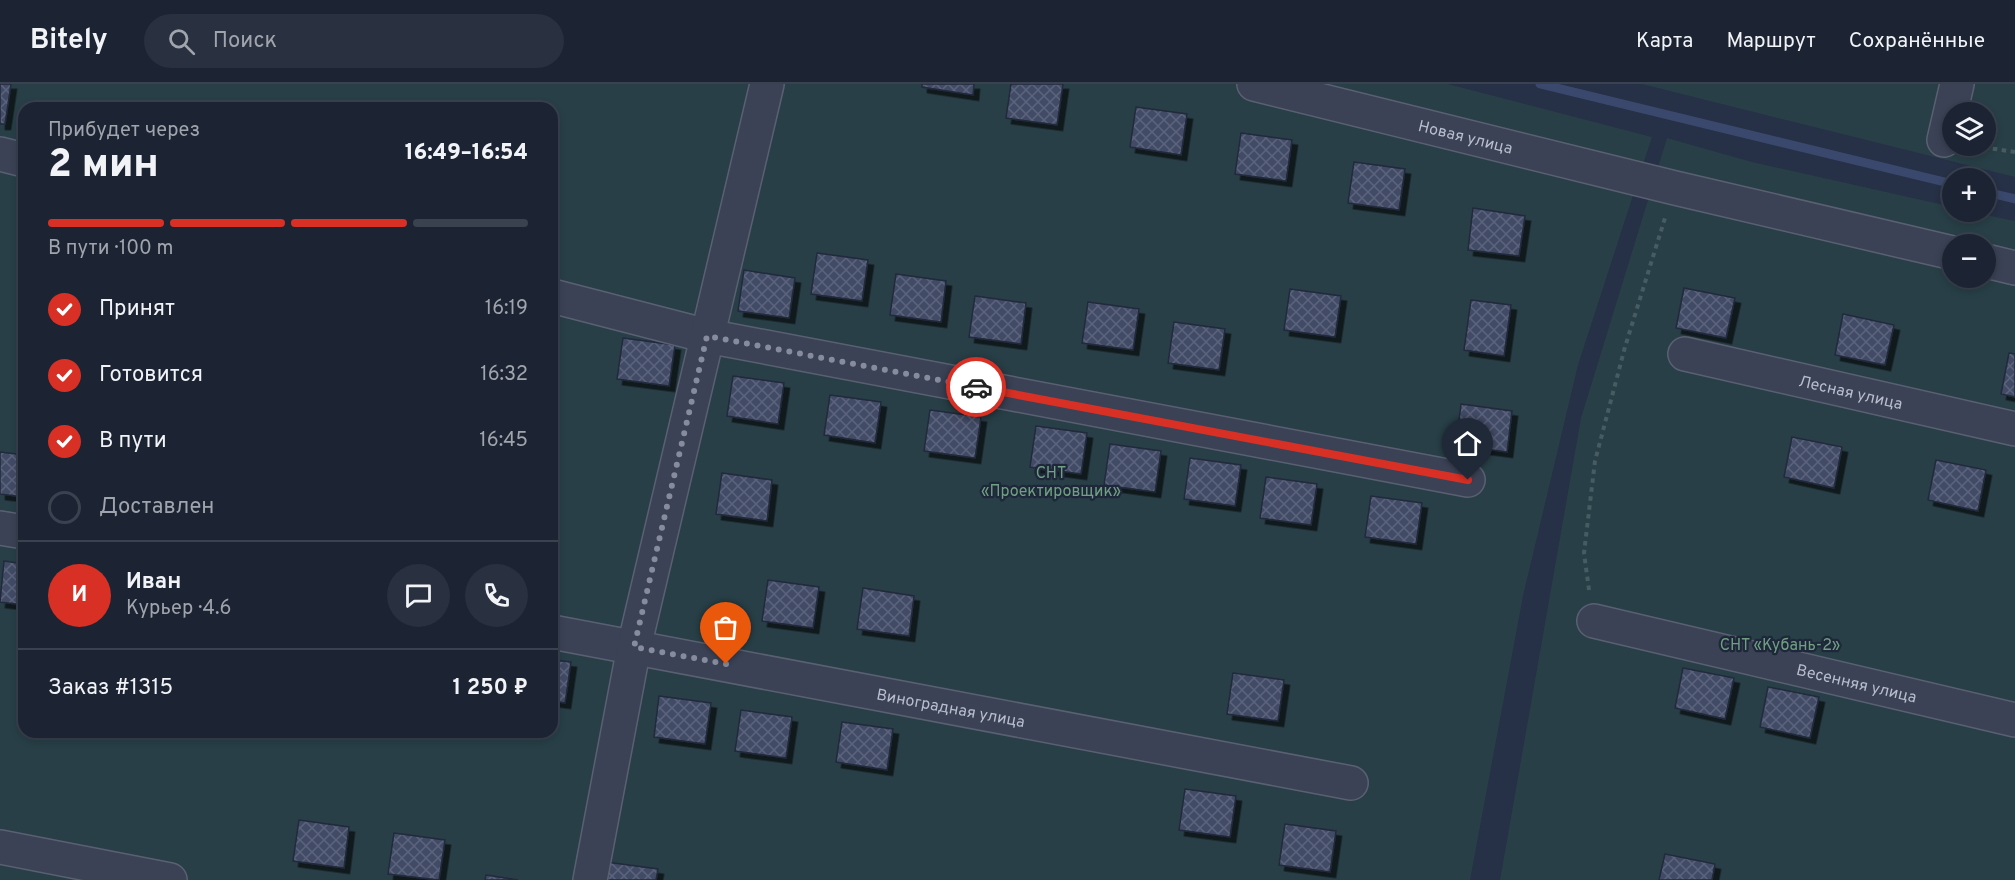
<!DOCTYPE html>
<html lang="ru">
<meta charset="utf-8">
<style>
body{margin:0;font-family:Overpass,sans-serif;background:#293040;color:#f1f3f6;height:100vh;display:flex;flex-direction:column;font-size:22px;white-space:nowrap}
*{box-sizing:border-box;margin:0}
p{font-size:20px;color:#a0a4ac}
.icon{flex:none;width:33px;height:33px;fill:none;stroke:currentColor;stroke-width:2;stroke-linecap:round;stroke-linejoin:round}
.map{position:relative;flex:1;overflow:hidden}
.panel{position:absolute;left:18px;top:18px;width:540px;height:636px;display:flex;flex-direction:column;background:#1c2434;border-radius:18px;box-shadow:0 3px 9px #0003,0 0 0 2px #3a414f}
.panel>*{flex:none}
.controls{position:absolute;left:1942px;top:18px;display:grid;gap:12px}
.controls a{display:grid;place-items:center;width:54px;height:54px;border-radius:50%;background:#1c2434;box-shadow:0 3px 9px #0003,0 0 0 2px #3a414f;font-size:30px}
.pin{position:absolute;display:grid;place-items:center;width:51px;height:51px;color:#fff;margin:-62px -26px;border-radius:50% 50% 50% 0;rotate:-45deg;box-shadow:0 0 6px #0007}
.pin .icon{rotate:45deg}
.courier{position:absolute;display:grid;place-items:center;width:60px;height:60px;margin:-30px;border:4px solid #d93025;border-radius:50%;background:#fff;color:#222;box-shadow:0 2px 8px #0007}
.overview em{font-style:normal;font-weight:800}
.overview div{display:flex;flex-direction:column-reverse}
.overview{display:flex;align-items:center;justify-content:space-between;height:102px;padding:0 30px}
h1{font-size:39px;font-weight:800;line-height:45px}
.bar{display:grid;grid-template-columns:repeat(4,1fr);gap:9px 6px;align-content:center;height:72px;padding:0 30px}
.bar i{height:8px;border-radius:4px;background:#3a414f}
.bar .active{background:#d93025}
.bar p{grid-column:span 4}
.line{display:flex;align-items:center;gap:15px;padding:0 30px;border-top:2px solid #3a414f}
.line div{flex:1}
.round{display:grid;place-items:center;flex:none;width:63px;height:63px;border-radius:32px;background:#293040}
ol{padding:0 30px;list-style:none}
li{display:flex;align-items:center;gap:18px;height:66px}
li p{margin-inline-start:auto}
li .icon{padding:6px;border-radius:50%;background:#d93025;color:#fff;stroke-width:4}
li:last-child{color:#a0a4ac}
li i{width:33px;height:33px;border:3px solid #3a414f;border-radius:50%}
header{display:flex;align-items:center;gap:36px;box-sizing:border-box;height:84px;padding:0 30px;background:#1c2434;border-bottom:2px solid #3a414f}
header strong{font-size:28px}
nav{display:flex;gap:33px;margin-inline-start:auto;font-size:21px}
.search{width:420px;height:54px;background:#293040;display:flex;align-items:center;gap:15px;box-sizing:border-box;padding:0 21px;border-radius:33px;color:#a0a4ac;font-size:22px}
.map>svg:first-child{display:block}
.garden{fill:#283f47;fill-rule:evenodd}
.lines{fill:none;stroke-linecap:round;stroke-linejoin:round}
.stream{stroke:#3a486d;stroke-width:9}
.building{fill:url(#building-cross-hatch);stroke:#22293c;stroke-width:1.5;filter:url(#shadow)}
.minor-casing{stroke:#5a6072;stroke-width:36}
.path{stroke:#475c62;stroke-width:4;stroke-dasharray:4.5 4.5;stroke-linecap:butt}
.minor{stroke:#3b4255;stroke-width:33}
.done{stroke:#868c9e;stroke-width:6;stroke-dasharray:0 10.8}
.route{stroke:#d93025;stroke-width:8}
.labels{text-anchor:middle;stroke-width:4.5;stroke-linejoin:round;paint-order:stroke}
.street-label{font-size:16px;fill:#b9bece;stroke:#1f273b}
.park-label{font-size:16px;fill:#6fa081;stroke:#1f273b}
</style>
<header>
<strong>Bitely</strong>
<div class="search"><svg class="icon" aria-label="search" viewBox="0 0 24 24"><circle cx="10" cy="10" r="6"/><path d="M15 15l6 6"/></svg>Поиск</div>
<nav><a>Карта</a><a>Маршрут</a><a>Сохранённые</a></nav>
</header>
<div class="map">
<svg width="2015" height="796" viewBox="0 0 2015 796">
<defs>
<pattern id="building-cross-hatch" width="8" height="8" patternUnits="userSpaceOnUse" patternTransform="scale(1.5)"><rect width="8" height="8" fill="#434c66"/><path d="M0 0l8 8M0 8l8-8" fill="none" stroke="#5c647b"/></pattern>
<filter id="shadow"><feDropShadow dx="5.5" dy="5.5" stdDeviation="0" flood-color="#0009"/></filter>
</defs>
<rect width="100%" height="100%" fill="#263046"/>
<!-- garden -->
<path class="garden" d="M 0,0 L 1448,0 L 1652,53 L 1578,281 L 1523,512 L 1470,796 L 0,796 ZM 24,24 L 552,24 L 552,648 L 24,648 Z
M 1642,0 L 2015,0 L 2015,93 ZM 1953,28 L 1986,28 L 1986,62 L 1953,62 Z
M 1667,54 L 1752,78 L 1953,123 L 1953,128 L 1971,128 L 2015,137 L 2015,796 L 1500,796 L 1581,334 ZM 1953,160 L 1986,160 L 1986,194 L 1953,194 Z"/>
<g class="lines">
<!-- stream -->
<path class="stream" d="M 1540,0 L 1953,100
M 1986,108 L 2015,115"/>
</g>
<!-- building -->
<path class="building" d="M 0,0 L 11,0 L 5,40 L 0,40 Z
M 922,0 L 974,0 L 973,11 L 922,3 Z
M 1011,0 L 1063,0 L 1057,41 L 1006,34 Z
M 1136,23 L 1187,30 L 1181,71 L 1130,63 Z
M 1241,49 L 1292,56 L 1286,97 L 1235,90 Z
M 1354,78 L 1405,85 L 1399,126 L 1348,119 Z
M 1473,124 L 1525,132 L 1519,172 L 1468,166 Z
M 817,169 L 868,176 L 862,217 L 811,210 Z
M 744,186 L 795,194 L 789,234 L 738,227 Z
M 896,190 L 946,197 L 941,238 L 890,231 Z
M 1684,204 L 1735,214 L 1726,254 L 1676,244 Z
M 1290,205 L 1341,212 L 1335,253 L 1284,246 Z
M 975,212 L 1026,219 L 1021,260 L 969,253 Z
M 1471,216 L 1511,221 L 1504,272 L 1464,266 Z
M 1088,218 L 1139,225 L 1133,266 L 1082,259 Z
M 1843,230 L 1894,241 L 1885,281 L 1835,271 Z
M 1174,238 L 1225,245 L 1219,286 L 1168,279 Z
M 623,254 L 675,261 L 669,302 L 617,295 Z
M 2009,269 L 2015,270 L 2015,313 L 2001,310 Z
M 733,292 L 784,299 L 778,340 L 727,332 Z
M 830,311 L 881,318 L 875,359 L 824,351 Z
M 1461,320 L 1512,327 L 1507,368 L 1456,361 Z
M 930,326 L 981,333 L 975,374 L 924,367 Z
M 1036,342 L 1087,349 L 1081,390 L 1030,383 Z
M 1792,353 L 1842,363 L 1834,404 L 1784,393 Z
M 1110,360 L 1161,367 L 1155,408 L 1104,401 Z
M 0,368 L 24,371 L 24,413 L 0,410 Z
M 1190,374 L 1241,381 L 1235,422 L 1184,415 Z
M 1936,376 L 1986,386 L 1978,427 L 1928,416 Z
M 722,389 L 772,396 L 767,437 L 716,430 Z
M 1266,393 L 1317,400 L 1311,441 L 1260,434 Z
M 1371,412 L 1422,419 L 1416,460 L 1365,453 Z
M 4,477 L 24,480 L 24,521 L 0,518 Z
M 768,496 L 819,503 L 813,544 L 762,537 Z
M 863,504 L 914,512 L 909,552 L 857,545 Z
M 552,576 L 571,578 L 565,619 L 552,617 Z
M 1683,584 L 1734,594 L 1725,635 L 1675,624 Z
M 1233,589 L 1284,596 L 1278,637 L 1227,630 Z
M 1768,603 L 1819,613 L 1810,654 L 1760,643 Z
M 659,612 L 711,619 L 705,660 L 654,653 Z
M 741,626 L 792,633 L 786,674 L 735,667 Z
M 842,638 L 893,645 L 887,686 L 836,678 Z
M 1185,705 L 1236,712 L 1230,753 L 1179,746 Z
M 299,736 L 349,743 L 344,784 L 293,777 Z
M 1285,740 L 1336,747 L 1330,788 L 1279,781 Z
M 394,749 L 445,756 L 439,796 L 388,790 Z
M 1665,770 L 1715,780 L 1712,796 L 1659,796 Z
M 606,778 L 658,785 L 656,796 L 604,796 Z
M 486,791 L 518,796 L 485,796 Z"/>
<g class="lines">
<!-- minor casing -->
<g class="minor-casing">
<g id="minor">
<path id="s1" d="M 1254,0 L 1675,104 L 1953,169"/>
<path d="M 1944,56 L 1957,0"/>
<path d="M 0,70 L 24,76"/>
<path d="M 1986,177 L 2015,184"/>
<path d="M 552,212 L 707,252 L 1468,396"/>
<path id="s2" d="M 1685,270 L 2015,345"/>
<path d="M 0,444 L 24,448"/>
<path id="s3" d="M 1594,537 L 2015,636"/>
<path id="s4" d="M 552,548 L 1351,699"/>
<path d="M 0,763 L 170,796"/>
<path d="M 590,796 L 634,563 L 767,0"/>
</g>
</g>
<!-- path -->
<path class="path" d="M 1975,62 L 2015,68
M 1589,506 L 1584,469 L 1595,377 L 1625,263 L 1665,134"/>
<!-- minor -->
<use href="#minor" class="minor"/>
</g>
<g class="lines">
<!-- done -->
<path class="done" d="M 726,580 L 634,563 L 707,252 L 976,303"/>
<!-- route -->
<path class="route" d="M 976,303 L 1468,396"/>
</g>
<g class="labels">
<!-- street labels -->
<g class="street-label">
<text dy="6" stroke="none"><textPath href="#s1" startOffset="218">Новая улица</textPath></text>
<text dy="6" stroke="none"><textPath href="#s2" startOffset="170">Лесная улица</textPath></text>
<text dy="6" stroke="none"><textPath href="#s3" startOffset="270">Весенняя улица</textPath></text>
<text dy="6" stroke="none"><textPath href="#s4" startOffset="406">Виноградная улица</textPath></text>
</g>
<!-- park labels -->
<g class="park-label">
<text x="1051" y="394">СНТ<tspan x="1051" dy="18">«Проектировщик»</tspan></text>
<text x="1780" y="566">СНТ «Кубань-2»</text>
</g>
</g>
</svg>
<div class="controls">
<a><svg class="icon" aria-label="layers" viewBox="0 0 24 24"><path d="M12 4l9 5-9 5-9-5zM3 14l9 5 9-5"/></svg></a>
<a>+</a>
<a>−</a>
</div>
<div class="pin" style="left:726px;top:580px;background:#ea580c"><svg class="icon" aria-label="bag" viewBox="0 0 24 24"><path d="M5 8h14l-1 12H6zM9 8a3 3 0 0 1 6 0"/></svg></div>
<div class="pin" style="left:1468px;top:396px;background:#1f2937"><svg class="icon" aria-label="home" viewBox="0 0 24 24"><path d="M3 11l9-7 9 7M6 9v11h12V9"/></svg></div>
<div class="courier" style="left:976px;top:303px"><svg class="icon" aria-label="car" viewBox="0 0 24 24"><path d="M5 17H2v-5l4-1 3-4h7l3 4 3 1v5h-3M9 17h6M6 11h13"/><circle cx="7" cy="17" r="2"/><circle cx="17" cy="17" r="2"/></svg></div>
<section class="panel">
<div class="overview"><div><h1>2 мин</h1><p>Прибудет через</p></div><em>16:49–16:54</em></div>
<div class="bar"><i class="active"></i><i class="active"></i><i class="active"></i><i></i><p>В пути · 100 m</p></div>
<ol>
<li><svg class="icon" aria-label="check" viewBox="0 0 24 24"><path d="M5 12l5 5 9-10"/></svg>Принят<p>16:19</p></li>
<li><svg class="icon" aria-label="check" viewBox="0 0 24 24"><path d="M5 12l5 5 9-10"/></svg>Готовится<p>16:32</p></li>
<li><svg class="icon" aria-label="check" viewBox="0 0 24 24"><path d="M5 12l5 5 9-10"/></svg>В пути<p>16:45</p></li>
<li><i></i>Доставлен</li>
</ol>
<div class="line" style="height:108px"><b class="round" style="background:#d93025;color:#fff">И</b><div><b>Иван</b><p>Курьер · 4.6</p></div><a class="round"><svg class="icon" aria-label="chat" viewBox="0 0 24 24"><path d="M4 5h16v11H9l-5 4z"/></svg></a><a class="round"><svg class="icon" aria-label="phone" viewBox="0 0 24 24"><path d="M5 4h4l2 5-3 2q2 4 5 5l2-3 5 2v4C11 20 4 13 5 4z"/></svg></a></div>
<div class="line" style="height:78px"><div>Заказ #1315</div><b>1 250 ₽</b></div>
</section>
</div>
